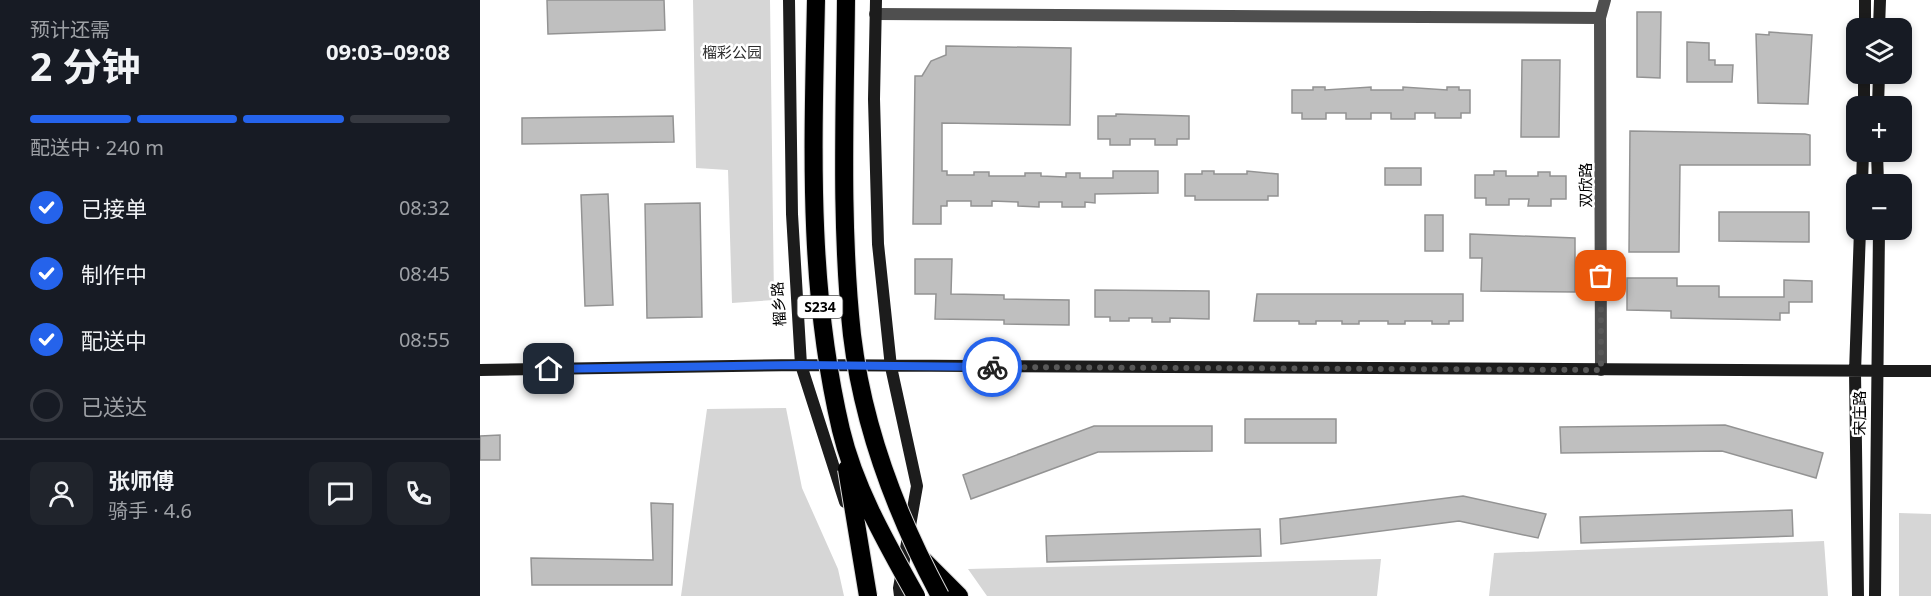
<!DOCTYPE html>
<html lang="zh">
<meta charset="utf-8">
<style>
body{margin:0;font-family:"Noto Sans","Noto Sans SC",sans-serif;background:#20242c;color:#f1f3f6;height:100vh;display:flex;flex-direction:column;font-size:22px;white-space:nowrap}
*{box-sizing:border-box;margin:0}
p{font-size:20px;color:#9ea1a6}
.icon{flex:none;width:33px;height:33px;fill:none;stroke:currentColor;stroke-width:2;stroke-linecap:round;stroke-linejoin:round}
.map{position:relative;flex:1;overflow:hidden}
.details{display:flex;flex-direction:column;background:#171b24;width:480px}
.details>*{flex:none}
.buttons{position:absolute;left:1366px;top:18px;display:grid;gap:12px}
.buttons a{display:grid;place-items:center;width:66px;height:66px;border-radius:12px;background:#171b24;box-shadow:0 3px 9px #0003;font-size:30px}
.pin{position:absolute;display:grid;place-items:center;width:51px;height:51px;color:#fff;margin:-26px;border-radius:12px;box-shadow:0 3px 9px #0006}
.courier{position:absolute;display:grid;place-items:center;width:60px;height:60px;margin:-30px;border:4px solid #2563eb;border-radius:50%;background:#fff;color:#222;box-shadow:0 2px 8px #0007}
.head em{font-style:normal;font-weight:700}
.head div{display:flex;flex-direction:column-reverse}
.head{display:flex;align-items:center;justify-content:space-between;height:102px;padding:0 30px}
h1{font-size:39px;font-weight:700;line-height:45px}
.bar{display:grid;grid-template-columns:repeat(4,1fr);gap:9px 6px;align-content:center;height:72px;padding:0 30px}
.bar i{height:8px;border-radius:4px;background:#363941}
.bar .selected{background:#2563eb}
.bar p{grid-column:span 4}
.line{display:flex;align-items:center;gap:15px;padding:0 30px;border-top:2px solid #363941}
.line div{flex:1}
.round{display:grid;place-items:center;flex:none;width:63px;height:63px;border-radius:12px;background:#20242c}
ol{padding:0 30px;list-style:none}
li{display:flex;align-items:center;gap:18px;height:66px}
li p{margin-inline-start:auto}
li .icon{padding:6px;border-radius:50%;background:#2563eb;color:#fff;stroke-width:4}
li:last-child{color:#9ea1a6}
li i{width:33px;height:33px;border:3px solid #363941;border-radius:50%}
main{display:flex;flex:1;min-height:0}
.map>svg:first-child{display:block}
.park{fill:#d6d6d6}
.building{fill:#bfbfbf;stroke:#939393;stroke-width:1.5}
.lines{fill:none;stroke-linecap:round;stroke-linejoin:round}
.highway-casing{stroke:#dbdbdb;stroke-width:20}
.street{stroke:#4f4f4f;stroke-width:12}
.secondary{stroke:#1c1c1c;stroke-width:12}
.highway{stroke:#000;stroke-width:18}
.highway-bridge-casing{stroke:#dbdbdb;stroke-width:20;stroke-linecap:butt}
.highway-bridge{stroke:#000;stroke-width:18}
.done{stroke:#595959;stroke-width:6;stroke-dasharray:0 10.8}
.route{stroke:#2563eb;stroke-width:8}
.labels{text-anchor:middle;stroke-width:5;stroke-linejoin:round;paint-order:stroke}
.shield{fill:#fff;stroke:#4c4c4c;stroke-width:1.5}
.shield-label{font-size:14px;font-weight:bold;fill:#000}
.park-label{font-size:15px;fill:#2d2d2d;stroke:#fff}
.street-label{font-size:15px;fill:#000;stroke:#fff}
</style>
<main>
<section class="details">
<div class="head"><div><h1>2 分钟</h1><p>预计还需</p></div><em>09:03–09:08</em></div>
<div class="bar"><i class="selected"></i><i class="selected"></i><i class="selected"></i><i></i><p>配送中 · 240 m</p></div>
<ol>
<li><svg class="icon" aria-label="check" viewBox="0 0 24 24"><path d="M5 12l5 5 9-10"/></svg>已接单<p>08:32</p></li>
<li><svg class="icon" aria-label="check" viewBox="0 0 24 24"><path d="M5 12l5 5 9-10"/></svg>制作中<p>08:45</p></li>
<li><svg class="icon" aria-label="check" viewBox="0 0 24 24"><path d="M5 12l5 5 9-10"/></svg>配送中<p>08:55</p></li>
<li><i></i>已送达</li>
</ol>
<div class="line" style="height:108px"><a class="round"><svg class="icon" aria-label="person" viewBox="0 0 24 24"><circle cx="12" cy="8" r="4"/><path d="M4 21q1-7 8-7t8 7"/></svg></a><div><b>张师傅</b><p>骑手 · 4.6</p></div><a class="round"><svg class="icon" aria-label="chat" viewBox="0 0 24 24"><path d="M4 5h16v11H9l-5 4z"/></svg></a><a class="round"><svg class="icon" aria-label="phone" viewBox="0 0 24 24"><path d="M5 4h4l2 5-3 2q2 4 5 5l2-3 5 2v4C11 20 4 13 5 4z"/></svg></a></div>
</section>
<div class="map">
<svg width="1451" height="596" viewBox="0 0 1451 596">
<rect width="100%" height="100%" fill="#fff"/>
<!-- park -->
<path class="park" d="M 213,0 L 290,0 L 294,300 L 252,303 L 248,170 L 216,168 Z
M 306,408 L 322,488 L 358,569 L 364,596 L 201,596 L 227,409 Z
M 1419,513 L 1451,514 L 1451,596 L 1419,596 Z
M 1344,541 L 1348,596 L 1009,596 L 1014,553 Z
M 901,559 L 897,596 L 507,596 L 488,569 Z"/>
<!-- building -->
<path class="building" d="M 67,0 L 184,0 L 185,30 L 68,34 Z
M 1157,12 L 1181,12 L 1180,78 L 1157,77 Z
M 1289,32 L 1332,35 L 1328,104 L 1278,103 L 1276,34 L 1289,35 Z
M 1207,42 L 1229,43 L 1229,60 L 1235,60 L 1235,65 L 1253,65 L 1252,82 L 1207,82 Z
M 466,46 L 591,48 L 590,125 L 462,123 L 462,171 L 467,171 L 467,175 L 494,175 L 494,172 L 509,172 L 509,176 L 545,176 L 545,173 L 561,173 L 561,176 L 586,177 L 586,173 L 600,173 L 600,178 L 633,178 L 633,171 L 678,171 L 678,193 L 615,194 L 615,203 L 605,202 L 605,207 L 582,207 L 582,202 L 559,202 L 559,207 L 538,206 L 538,202 L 512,201 L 512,206 L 491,206 L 491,201 L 467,201 L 467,206 L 461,206 L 461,224 L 433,224 L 435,76 L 442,76 L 451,61 L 466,55 Z
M 1042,60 L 1080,60 L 1079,137 L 1041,137 Z
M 833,87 L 845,87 L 845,90 L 891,87 L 891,90 L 923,90 L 923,87 L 967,90 L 967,87 L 979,87 L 979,90 L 990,90 L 990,113 L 981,113 L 981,118 L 955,118 L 955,113 L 935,113 L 935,119 L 911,119 L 911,113 L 891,113 L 891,119 L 866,119 L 866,113 L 846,113 L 846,119 L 822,119 L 822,113 L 812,113 L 812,90 L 833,90 Z
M 636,114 L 709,116 L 709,139 L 697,139 L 697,145 L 675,145 L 675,139 L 650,139 L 650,145 L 630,145 L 630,139 L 618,139 L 618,116 L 636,116 Z
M 193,116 L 194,142 L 42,144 L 42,118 Z
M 1150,131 L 1325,134 L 1330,135 L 1330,165 L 1200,165 L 1199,252 L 1149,252 Z
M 905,168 L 941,168 L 941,185 L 905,185 Z
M 722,171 L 734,171 L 734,174 L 767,174 L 767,171 L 798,174 L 798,196 L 788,196 L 788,200 L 715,200 L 715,196 L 705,196 L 705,174 L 722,174 Z
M 1014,171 L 1026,171 L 1026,176 L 1058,176 L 1058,172 L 1070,172 L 1070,176 L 1086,176 L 1086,199 L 1071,199 L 1071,206 L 1048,206 L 1049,199 L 1029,199 L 1029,205 L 1006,205 L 1006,198 L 995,198 L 995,175 L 1014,175 Z
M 128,194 L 133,305 L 105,306 L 101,195 Z
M 220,203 L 222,317 L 167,318 L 165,204 Z
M 1239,212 L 1329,212 L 1329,242 L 1239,241 Z
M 945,215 L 963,215 L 963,251 L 945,251 Z
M 990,234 L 1095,238 L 1095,292 L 1001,291 L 1002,258 L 990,258 Z
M 435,259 L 472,259 L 471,294 L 524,295 L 524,299 L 589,300 L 589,325 L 524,324 L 524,320 L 455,319 L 456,294 L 435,294 Z
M 1147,278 L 1197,278 L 1197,286 L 1239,286 L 1239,297 L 1304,297 L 1304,280 L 1332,281 L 1332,302 L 1309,302 L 1309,313 L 1300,313 L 1300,320 L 1191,318 L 1191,311 L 1147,310 Z
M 615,290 L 729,291 L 729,319 L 690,318 L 690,322 L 672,322 L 672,318 L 649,318 L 649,321 L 630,321 L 630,317 L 615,317 Z
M 777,294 L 983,294 L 983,321 L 969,321 L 969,324 L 952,324 L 952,321 L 925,321 L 925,324 L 908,324 L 908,321 L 879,321 L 879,324 L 862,324 L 862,321 L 836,321 L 836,324 L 819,324 L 819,321 L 774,321 Z
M 765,419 L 856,419 L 856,443 L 765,443 Z
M 1245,425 L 1343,453 L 1336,478 L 1242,451 L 1081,453 L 1080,427 Z
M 614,426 L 732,426 L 732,451 L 618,452 L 491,499 L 483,475 Z
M 20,435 L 20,460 L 0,460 L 0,436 Z
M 983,496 L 1066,514 L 1058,538 L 979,521 L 801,544 L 800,519 Z
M 171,503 L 193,504 L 192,585 L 52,585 L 51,558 L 173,560 Z
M 1312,510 L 1313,536 L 1101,543 L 1100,517 Z
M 780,529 L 781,556 L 567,562 L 566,536 Z"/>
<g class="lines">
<!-- highway casing -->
<g class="highway-casing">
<path id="highway" d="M 444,561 L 479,596"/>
</g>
<!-- street -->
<path class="street" d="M 395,14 L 1120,18
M 1121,370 L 1120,18 L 1125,0"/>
<!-- secondary -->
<path class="secondary" d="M 309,0 L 312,214 L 321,365 L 365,502
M 396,0 L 394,99 L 398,244 L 411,367 L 437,486 L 419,588 L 420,596
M 1385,28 L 1385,0
M 1399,28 L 1400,0
M 1384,106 L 1384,74
M 1398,106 L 1399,74
M 1397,152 L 1398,184
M 1382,184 L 1383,152
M 0,370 L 321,365 L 1451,371
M 1378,596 L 1375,372 L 1380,230
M 1395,596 L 1399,230"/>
<!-- highway -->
<use href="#highway" class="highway"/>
<!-- highway-bridge casing -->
<g class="highway-bridge-casing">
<path id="highway-bridge" d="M 336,0 C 333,147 327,285 361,430 C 375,489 407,544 436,596
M 366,0 C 365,111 360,224 372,335 C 383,427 417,516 460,596
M 367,469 L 388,596"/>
</g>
<!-- highway-bridge -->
<use href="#highway-bridge" class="highway-bridge"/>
</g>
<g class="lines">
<!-- done -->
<path class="done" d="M 512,367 L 1121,370 L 1121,276"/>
<!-- route -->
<path class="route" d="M 69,369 L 321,365 L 512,367"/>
</g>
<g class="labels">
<!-- shield labels -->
<rect class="shield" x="317.5" y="296" width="45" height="22" rx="4.5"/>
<g class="shield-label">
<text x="340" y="312">S234</text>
</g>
<!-- park labels -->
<g class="park-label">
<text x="252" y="58">榴彩公园</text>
</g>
<!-- street labels -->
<g class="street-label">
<text transform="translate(1106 185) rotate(-90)" y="5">双欣路</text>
<text transform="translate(299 304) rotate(-94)" y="5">榴乡路</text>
<text transform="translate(1380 413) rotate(-90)" y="5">宋庄路</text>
</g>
</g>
</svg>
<div class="buttons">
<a><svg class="icon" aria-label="layers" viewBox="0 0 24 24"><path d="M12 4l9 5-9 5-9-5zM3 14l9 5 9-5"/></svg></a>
<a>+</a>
<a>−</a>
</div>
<div class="pin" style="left:1121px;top:276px;background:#ea580c"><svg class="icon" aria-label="bag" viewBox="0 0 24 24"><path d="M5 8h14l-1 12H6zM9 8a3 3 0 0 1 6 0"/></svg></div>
<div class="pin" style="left:69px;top:369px;background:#1f2937"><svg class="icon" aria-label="home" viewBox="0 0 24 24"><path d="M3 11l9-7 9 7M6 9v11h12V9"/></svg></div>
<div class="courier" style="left:512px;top:367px"><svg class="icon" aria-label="bike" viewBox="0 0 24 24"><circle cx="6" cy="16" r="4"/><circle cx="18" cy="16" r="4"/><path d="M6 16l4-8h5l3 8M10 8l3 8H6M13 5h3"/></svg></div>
</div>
</main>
